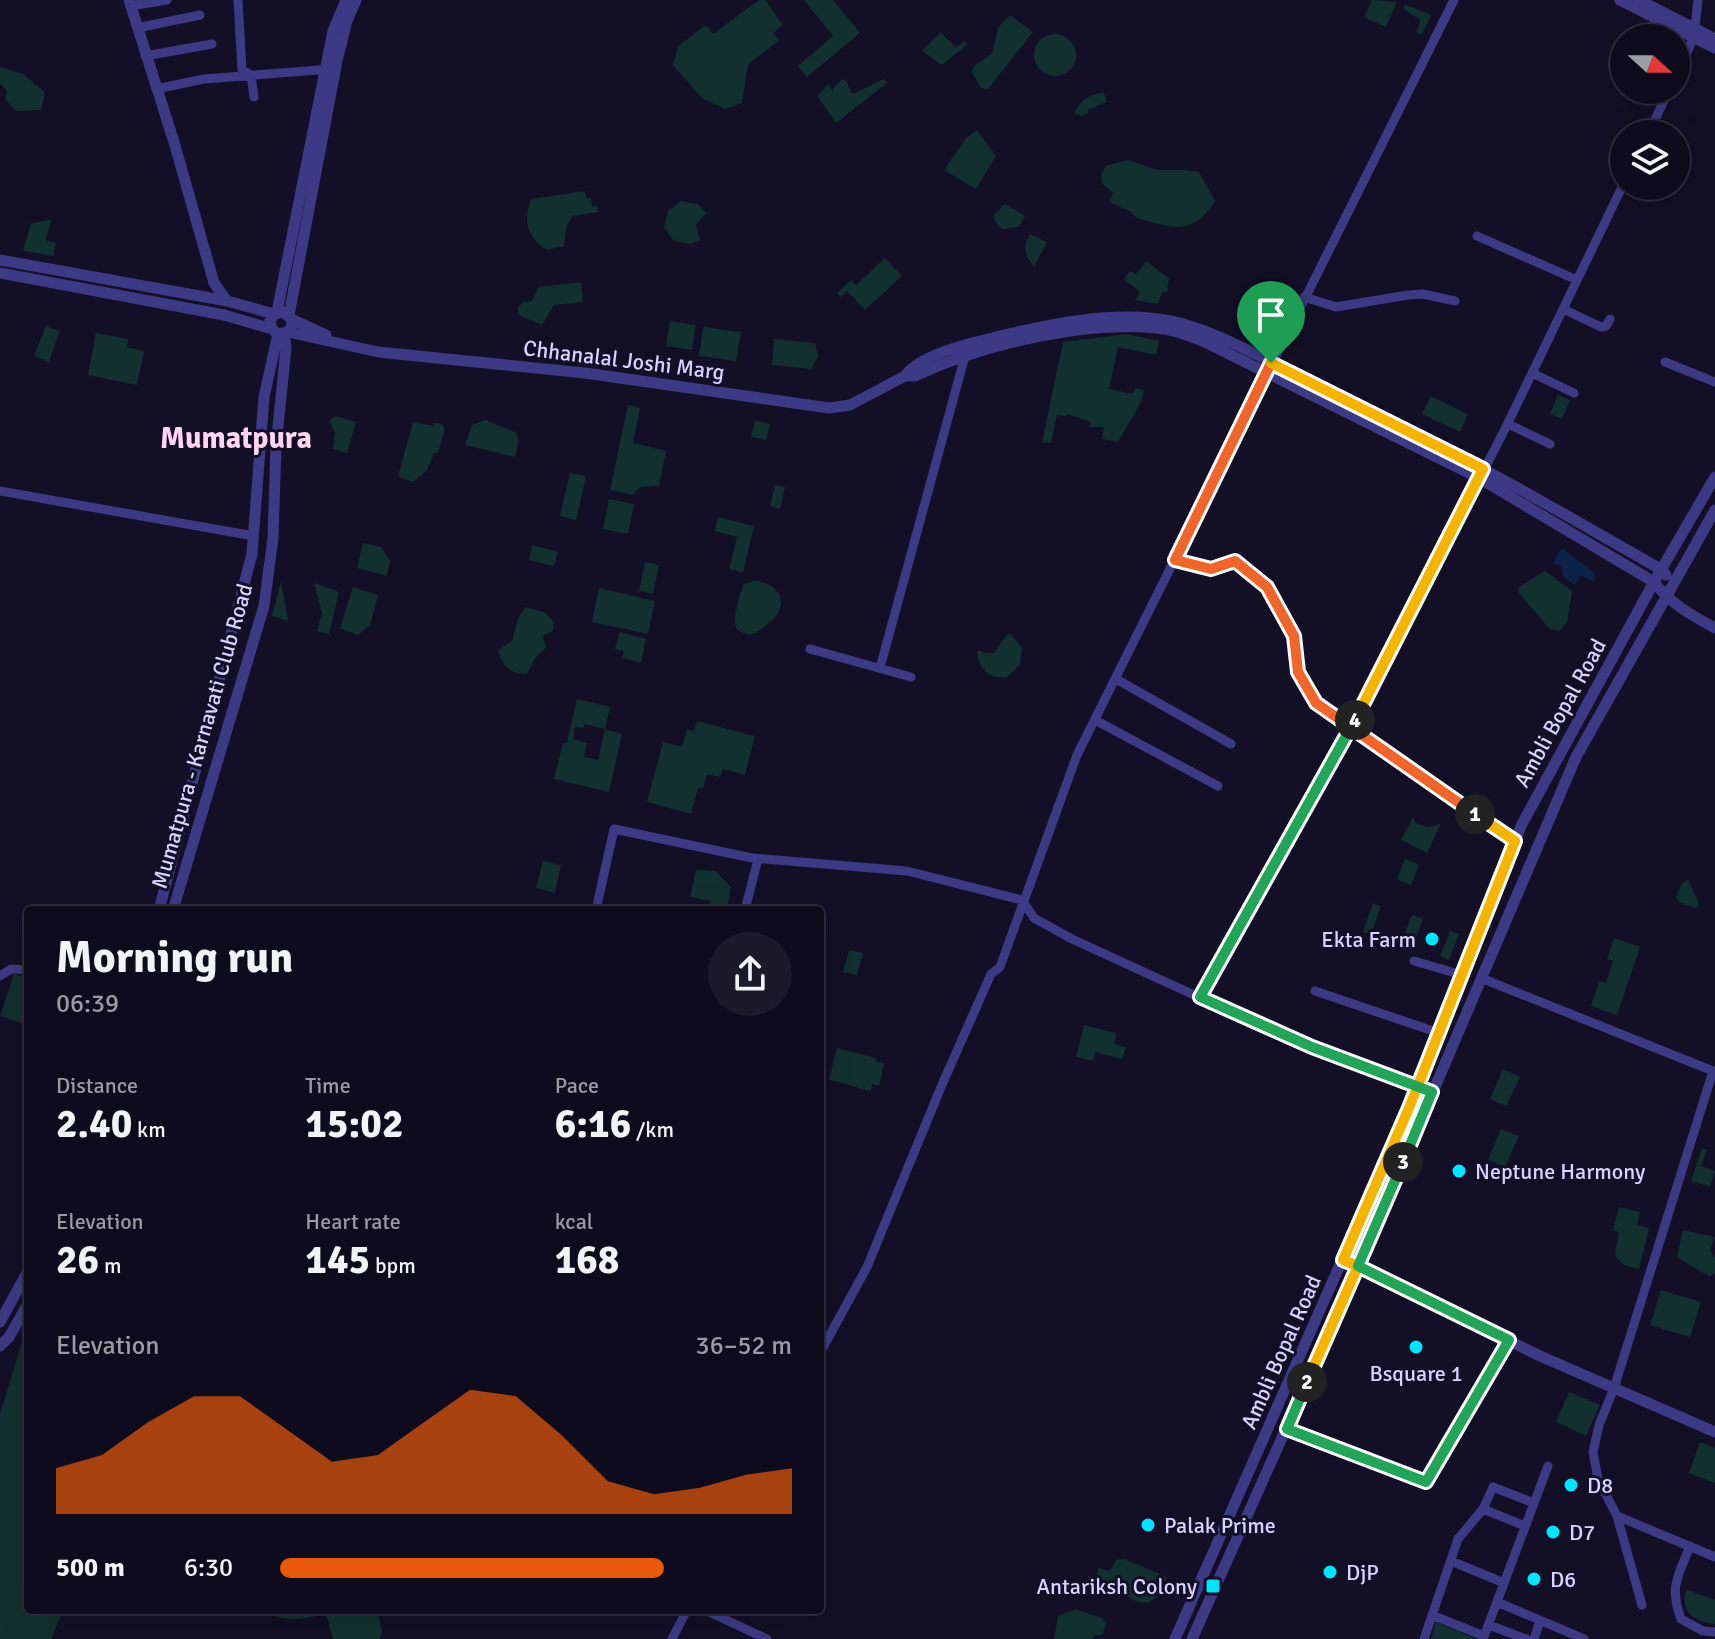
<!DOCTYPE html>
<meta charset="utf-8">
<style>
:root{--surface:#0e0b1c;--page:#1c1929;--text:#f1f3f6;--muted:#9b9ba3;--line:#2e2b3b;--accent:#ea580c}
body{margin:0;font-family:Signika,sans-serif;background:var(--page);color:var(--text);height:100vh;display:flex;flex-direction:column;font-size:30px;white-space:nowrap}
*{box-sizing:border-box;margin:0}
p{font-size:26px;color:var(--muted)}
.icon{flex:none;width:44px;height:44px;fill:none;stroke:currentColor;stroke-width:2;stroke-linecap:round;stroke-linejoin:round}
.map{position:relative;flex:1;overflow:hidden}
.panel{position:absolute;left:24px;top:906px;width:800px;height:708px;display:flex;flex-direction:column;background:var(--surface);border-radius:8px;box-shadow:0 8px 32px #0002,0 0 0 2px var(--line)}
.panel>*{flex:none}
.needle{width:52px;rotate:111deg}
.tools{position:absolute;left:1610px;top:24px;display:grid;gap:16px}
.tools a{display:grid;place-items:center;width:80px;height:80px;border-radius:50%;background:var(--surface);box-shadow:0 8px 32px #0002,0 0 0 2px var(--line);font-size:40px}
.pin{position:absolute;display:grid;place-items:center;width:68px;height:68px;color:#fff;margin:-82px -34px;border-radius:50% 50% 50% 0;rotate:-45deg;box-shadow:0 0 8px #0007}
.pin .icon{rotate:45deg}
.km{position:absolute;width:40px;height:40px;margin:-20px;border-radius:50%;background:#222;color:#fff;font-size:22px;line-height:40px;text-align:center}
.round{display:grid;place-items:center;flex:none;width:84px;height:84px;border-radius:42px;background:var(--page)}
.overview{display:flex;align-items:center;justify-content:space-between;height:136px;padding:0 32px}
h1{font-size:44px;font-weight:700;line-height:60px}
.figures{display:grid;grid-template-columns:repeat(3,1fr);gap:12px;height:136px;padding:8px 32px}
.figures div{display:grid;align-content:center}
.figures b{font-size:40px;font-weight:700}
.figures small{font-size:22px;font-weight:400}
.figures p{font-size:22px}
.chart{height:224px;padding:16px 32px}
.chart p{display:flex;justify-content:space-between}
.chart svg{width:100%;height:144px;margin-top:8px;fill:var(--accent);opacity:.7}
ul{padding:0 32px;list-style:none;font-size:26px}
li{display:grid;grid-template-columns:128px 96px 1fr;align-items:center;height:60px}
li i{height:20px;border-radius:10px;background:var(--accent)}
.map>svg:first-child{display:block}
</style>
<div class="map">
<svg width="1715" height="1639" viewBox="0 0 1715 1639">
<rect width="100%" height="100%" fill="#130f26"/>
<path fill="#12302f" d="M759,0H765L783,25L773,33L779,41L748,64L742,103L725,109L702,98L673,65L678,46L706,25L713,34Z
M804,0H833L860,33L807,77L798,66L833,36Z
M1372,0L1397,2L1386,27L1364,17Z
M1405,4L1431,15L1422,35L1416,32L1421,20L1403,9Z
M1010,15L1033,32L988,89L981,88L972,72L974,66L992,54L998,28Z
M941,32L956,48L964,41L968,44L942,65L922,51Z
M1034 55a21 21 0 1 1 42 0a21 21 0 1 1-42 0Z
M0,67L23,74L45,92L41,110L15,111L5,99L7,91L0,83Z
M842,79L846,81L852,94L884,79L887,83L836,123L817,96L828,84L832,90Z
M1104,93L1107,102L1088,110V113L1082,116L1074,113C1081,100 1089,94 1104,93Z
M977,130L996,156L976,189L944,170L966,138Z
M1128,160L1157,170H1184L1199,172L1215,201C1192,237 1174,228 1136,218L1131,212L1110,202L1113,192L1102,184L1101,174L1106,166Z
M585,191L586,198H591L592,206H597L598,212L572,216L566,228L564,246L547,250C527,237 523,222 531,199Z
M681,201L698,204L706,213L696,225L700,240L690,244L674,241L664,227L668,211Z
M1005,204L1025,216L1019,227L1002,229L995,221L994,214Z
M52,220L45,240L56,243L53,256L23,251L31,223Z
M1030,234L1047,242L1034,267C1025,254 1022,248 1030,234Z
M885,258L902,276L865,310L847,291L841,297L837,293L851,280L856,285Z
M1146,261L1169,278L1167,292H1162L1158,304L1135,300L1140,292L1124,279L1130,271L1136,274Z
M581,282L583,302L554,305L542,325L518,315V307L523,302L532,301L539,287Z
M670,321L696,325L692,350L666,346Z
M46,326L60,331L49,362L34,356Z
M703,327L741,332L736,361L699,356Z
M96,333L128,339L127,347L144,351L137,385L88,375Z
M1126,334L1159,341L1156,355L1118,347L1109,389L1133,394L1135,388L1144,390L1141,402L1118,442L1102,439L1104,427H1090L1091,422L1067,414L1066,416L1057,415L1051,443L1042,442L1063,342Z
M774,339L815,343L818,356L812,369L772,365Z
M1558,395L1570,400L1562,419L1550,414Z
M1431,396L1468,414L1460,432L1422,414Z
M628,405L640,408L633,443L666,451L659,486L640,487L633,495L610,490Z
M335,416L356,422L347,453L333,449L335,432L329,421Z
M486,420L517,433L518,444L515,457L465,445L472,425Z
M755,420L770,424L766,440L751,437Z
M413,422L433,426L434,423L442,424L445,429L438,452L434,453L426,472L412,482L398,476Z
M570,473L586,476L576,520L560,516Z
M775,485L785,487L780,509L770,506Z
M609,499L634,504L628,534L603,529Z
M718,517L754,526L743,573L729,569L737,537L715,531Z
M363,543L381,547L390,560L387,576L357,568Z
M532,545L558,552L554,566L529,560Z
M645,562L659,565L653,594L639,591Z
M1545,571L1572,591L1567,622L1560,631L1550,629L1518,592L1519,587Z
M755,580C799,591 781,622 750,635C747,634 739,632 737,629C731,622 740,592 744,584Z
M281,581L288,621L272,616Z
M314,583L339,592L329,634L317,631L322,613Z
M353,587L378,595L370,625L358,635L340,628Z
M599,588L655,601L648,634L592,622Z
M525,607L546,613L553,622V631L543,636L546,648L536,657L527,674C510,674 502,666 498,650L512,641L518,619Z
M620,632L646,639L641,663L622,658L624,651L615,649Z
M1011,634L1022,648L1020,665L1007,677C989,679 979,670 977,652L979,650L985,653H994L1007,635Z
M577,699L610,707L605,729L585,724L583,728L575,727L573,739L587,743L584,757L598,760L605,729L622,734L609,792L554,779L563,743H567Z
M697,721L755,736L745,775L723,769L720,777L707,774L703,788H698L691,814L647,802L663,742L682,747L687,729L694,731Z
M1413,817L1416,823C1426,828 1431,828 1441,823L1427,853L1401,840Z
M1405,859L1419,865L1411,885L1397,879Z
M543,861L561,865L555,893L536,888Z
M696,870L715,871L731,887L727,910H709L710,901L690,897Z
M1688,879L1699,904L1696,909L1679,902L1676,897L1681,886Z
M1373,903L1381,906L1371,934L1363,932Z
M1412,915L1423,919L1412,948L1401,944Z
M1450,931L1459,934L1449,960L1440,956Z
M1614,938L1640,947L1617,1015L1591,1006L1599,981L1606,983L1613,961L1607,959Z
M849,950L863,953L857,975L843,972Z
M14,974L28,979V1025L0,1016Z
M1084,1025L1116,1033L1114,1044L1126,1047L1122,1059L1095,1052L1093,1061L1076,1057Z
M837,1048L876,1058L875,1061L884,1064L879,1086L872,1084L871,1091L829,1080Z
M1503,1069L1520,1077L1506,1106L1490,1099Z
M1501,1129L1519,1136L1505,1167L1488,1160Z
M1702,1148L1707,1150L1701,1166L1715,1171L1710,1187L1691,1181Z
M1619,1207L1640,1212L1637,1225L1649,1228L1639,1269L1624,1265L1615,1255L1619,1232L1613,1230Z
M1683,1230L1714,1237L1710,1251L1715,1257V1273L1710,1277L1677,1257Z
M1661,1290L1701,1302L1690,1337L1650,1325Z
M28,1322V1610H63L51,1639H0V1414Z
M1569,1392L1600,1405L1586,1436L1556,1422Z
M1700,1442L1715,1448V1483L1689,1473Z
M1124,1559L1167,1577C1149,1628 1126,1589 1095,1578L1099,1568L1110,1571L1116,1560Z
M1687,1590L1715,1600V1624C1696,1622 1678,1611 1687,1590Z
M1075,1609L1102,1618L1106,1624L1102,1635H1095L1092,1639H1054L1058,1616Z
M265,1610H377L382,1632L380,1639H333L326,1613C305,1619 284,1624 265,1610Z
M1436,1622L1477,1639H1431Z"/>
<path fill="#0c2248" d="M1562,548L1593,572L1596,577L1593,582L1581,575L1575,585L1563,576L1562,567L1553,563Z"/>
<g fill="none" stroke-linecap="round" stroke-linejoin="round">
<path stroke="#3d3a85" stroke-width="9" d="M238,0L242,70L251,75L254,97
M130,6L167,0
M137,28L200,15
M145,56L212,44
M1676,76L1694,37L1698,0
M156,89L204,79L332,69
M1648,134L1669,90
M1477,236L1577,280
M1304,297L1336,307L1408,295L1423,294L1455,301
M1563,309L1601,327L1606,326L1610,319
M1665,362L1715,382
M1532,373L1574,393
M1508,424L1550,444
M0,491L254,536
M1175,560L1211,569L1235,561L1267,587L1294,636L1298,672L1316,703L1515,841
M810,649L911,677
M880,668L965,356
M1116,679L1231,744
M1095,720L1218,786
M596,910L614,829L752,858L907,871L1022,900L1034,918L1072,939L1266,1028L1432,1092
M745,910L758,859
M1414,961L1462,975
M0,976L11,969L28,970
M1481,978L1713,1071L1614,1388L1599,1425L1593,1452L1598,1479L1617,1516L1642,1605
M1315,991L1439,1033
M1200,997L1351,729L1506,427L1624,183
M820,1353L867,1267L941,1087L991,974L1000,967L1077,755L1454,0
M1287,1429L1426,1482L1509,1340
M1617,1516L1715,1557
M1525,1526L1483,1509L1493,1487L1534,1503
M1690,1546C1678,1576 1669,1587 1681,1619L1703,1631L1715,1632
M1451,1561L1504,1583
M1497,1602L1584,1639
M705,1610L767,1639
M1432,1615L1484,1636
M1489,1625L1526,1639
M672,1639L687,1610
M1424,1639L1458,1539L1483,1509
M1483,1639L1548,1466
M1534,1639L1540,1621"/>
<path stroke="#3d3a85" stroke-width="11" d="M129,0L174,142L214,283L227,301
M1620,0L1715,48
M1639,0L1715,39
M0,260L227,301L274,314L284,312L291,319L292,326L288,332L278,334L272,329L270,321L274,314
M0,273L224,315L272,329
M277,312L333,31L346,0
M289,315L337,61L347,21L356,0
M291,319L326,335
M288,332L378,352L585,373L829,408L850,405L905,376H915C981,345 1091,318 1164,329C1179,331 1192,337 1205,342L1479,478L1654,582C1671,604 1691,615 1715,628
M905,376C920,355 967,344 992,338C1049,324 1113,310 1171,321C1216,330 1284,369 1326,390C1378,416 1431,441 1483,469C1543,501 1602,536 1662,570L1666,575
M159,910L252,554L264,397L278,334
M173,910L264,606L273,538L276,446L286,348L284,334
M1353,1264L1540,1356L1715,1432
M0,1322L28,1271
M0,1346L9,1337L28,1304
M1175,1639L1409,1108L1522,824L1654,582L1715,477
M1192,1639L1353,1279L1576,757L1715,510"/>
</g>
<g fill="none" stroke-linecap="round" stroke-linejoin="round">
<g stroke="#fff" stroke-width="16">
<path id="split-1" d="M1271,363L1175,560L1211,569L1235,561L1267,587L1294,636L1298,672L1316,703L1475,814"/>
</g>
<g stroke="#fff" stroke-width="16">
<path id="split-2" d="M1307,1382L1358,1266L1343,1260L1409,1108L1515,841L1475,814"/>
</g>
<g stroke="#fff" stroke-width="16">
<path id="split-3" d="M1307,1382L1287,1429L1426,1482L1509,1340L1358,1266L1403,1162"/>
</g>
<g stroke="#fff" stroke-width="16">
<path id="split-4" d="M1355,720L1200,997L1312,1047L1432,1092L1403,1162"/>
</g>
<g stroke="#fff" stroke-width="16">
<path id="split-5" d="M1271,363L1483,469L1355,720"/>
</g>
<use href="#split-1" stroke="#f0652b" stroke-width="10"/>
<use href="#split-2" stroke="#f5b400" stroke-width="10"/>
<use href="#split-3" stroke="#22a559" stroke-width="10"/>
<use href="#split-4" stroke="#22a559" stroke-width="10"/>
<use href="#split-5" stroke="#f5b400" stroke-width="10"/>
</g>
<g fill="#00e5ff" stroke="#130f26" stroke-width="3">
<circle cx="1432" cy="939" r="8"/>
<circle cx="1459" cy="1171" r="8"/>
<circle cx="1416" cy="1347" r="8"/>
<circle cx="1571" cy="1485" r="8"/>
<circle cx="1148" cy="1525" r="8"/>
<circle cx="1553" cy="1532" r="8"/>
<circle cx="1330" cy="1572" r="8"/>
<circle cx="1534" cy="1579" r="8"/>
<rect x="1205" y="1578" width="16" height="16" rx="4"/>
</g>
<g text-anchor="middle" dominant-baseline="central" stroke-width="6" stroke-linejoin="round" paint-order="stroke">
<g font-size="22" fill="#d9d4ff" stroke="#130f26">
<text transform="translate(624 360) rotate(7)">Chhanalal Joshi Marg</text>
<text transform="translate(1560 713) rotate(-61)">Ambli Bopal Road</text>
<text transform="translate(202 736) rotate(-74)">Mumatpura - Karnavati Club Road</text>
<text transform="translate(1281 1352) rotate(-66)">Ambli Bopal Road</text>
</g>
<g font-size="22" fill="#d9d4ff" stroke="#130f26" text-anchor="start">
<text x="1416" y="939" text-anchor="end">Ekta Farm</text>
<text x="1475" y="1171">Neptune Harmony</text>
<text x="1416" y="1373" text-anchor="middle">Bsquare 1</text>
<text x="1587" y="1485">D8</text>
<text x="1164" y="1525">Palak Prime</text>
<text x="1569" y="1532">D7</text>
<text x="1346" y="1572">DjP</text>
<text x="1550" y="1579">D6</text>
<text x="1197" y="1586" text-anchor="end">Antariksh Colony</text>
</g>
<g font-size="30" font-weight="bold" fill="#ffd6f0" stroke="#130f26">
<text x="236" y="438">Mumatpura</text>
</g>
</g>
</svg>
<div class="tools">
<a><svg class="needle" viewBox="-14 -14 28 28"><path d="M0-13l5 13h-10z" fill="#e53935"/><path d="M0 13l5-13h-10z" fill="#9b9ba3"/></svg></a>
<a><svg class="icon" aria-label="layers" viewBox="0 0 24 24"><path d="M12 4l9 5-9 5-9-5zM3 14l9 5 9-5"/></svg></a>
</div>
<div class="pin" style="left:1271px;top:363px;background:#1e9e55"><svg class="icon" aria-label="arrive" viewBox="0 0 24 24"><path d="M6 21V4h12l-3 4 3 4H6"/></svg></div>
<b class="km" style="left:1475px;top:814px">1</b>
<b class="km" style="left:1307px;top:1382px">2</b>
<b class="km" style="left:1403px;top:1162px">3</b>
<b class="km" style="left:1355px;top:720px">4</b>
<section class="panel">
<div class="overview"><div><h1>Morning run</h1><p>06:39</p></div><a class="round"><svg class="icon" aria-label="share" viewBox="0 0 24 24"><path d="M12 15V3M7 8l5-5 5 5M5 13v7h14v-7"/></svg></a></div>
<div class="figures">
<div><p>Distance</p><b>2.40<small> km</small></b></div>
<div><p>Time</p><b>15:02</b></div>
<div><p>Pace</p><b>6:16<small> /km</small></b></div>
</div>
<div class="figures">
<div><p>Elevation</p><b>26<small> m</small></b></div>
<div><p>Heart rate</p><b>145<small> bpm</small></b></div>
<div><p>kcal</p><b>168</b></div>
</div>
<div class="chart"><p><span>Elevation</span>36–52 m</p>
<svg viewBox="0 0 160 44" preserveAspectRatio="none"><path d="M0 44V30L10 26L20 16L30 8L40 8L50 18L60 28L70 26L80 16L90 6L100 8L110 20L120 34L130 38L140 36L150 32L160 30V44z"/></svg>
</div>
<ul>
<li><b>500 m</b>6:30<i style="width:75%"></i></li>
</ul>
</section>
</div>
